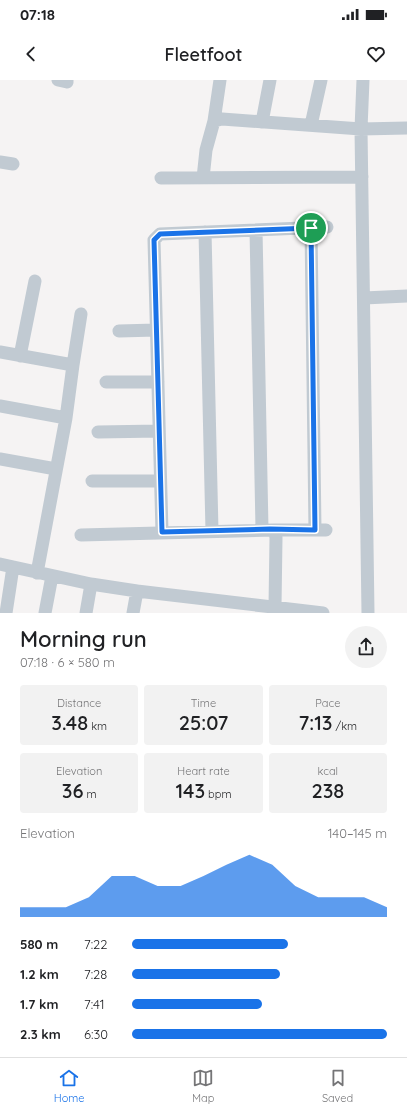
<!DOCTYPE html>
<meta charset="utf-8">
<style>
:root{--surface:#fff;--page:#f2f2f2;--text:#202124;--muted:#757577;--line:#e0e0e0;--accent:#1a73e8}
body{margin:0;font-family:Quicksand,sans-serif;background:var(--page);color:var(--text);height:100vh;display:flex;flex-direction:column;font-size:15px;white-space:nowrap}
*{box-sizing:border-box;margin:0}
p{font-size:13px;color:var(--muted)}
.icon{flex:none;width:22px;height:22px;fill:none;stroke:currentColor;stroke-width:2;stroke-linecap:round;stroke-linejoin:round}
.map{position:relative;height:533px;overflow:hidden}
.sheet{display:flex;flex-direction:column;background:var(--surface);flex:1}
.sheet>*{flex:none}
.pin{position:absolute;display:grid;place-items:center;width:34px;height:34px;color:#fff;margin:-17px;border:2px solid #fff;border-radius:50%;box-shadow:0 1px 4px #0007}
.round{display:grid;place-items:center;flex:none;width:42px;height:42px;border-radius:21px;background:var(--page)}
.headline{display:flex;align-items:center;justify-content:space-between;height:68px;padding:0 20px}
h1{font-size:22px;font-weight:600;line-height:30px}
.figures{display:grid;grid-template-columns:repeat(3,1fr);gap:6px;height:68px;padding:4px 20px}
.figures div{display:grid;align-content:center;border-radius:4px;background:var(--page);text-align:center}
.figures b{font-size:20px;font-weight:600}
.figures small{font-size:11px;font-weight:400}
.figures p{font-size:11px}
.chart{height:112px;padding:8px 20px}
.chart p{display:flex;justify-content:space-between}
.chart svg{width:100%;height:72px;margin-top:4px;fill:var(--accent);opacity:.7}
ul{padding:0 20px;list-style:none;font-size:13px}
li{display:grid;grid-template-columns:64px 48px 1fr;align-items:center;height:30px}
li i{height:10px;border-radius:5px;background:var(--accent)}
.status{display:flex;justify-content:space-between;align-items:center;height:28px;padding:0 20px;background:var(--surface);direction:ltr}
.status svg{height:11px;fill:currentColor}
header{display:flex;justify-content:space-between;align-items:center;height:52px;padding:0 20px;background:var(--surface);font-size:18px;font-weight:600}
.dock{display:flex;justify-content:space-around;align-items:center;height:56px;border-top:1px solid var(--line);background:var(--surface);font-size:11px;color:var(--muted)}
.dock a{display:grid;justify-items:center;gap:2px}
.dock .active{color:var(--accent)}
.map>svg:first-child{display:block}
</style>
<div class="status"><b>07:18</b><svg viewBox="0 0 49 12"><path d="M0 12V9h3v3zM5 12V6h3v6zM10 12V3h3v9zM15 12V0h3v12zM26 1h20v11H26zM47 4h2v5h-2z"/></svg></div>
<header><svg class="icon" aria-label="back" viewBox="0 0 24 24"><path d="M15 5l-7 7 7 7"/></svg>Fleetfoot<svg class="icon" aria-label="heart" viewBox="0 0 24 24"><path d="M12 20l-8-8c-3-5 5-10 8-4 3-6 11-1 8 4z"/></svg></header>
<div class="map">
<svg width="407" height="533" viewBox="0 0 407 533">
<rect width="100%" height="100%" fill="#f5f3f3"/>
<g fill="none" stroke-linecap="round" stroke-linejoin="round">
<path stroke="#c1cad2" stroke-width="13" d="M58,0L67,2V0
M363,0L361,49L368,533
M214,41L220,0
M262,42L270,0
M311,45L321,0
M0,82L13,84
M161,98L362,97
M203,98L206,70L214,41L222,39L361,49L407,48
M311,148L315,450
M256,150L262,449
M205,152L212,451
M364,218L407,216
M119,251L156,250
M0,272L73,285
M20,276L35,201
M106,302H158
M0,326L66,338
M98,352L159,351
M0,379L56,389
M92,401H160
M274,450H326
M162,452L154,160L160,154L327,147
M81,455L274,450L275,451L276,458L275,526L274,533
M0,484L91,504L137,511L323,533
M37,493L66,338L73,285L81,234
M6,533L13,487
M45,533L52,496
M86,533L91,504
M133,533L137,511"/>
</g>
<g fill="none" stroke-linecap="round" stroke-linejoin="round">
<g stroke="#fff" stroke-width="8">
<path id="route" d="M311,148L315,450L270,449L162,452L154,160L160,154Z"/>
</g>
<use href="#route" stroke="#1a73e8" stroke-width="5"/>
</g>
</svg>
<div class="pin" style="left:311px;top:148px;background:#1e9e55"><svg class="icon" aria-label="arrive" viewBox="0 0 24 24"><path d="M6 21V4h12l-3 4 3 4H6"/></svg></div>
</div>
<section class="sheet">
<div class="headline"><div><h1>Morning run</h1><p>07:18 · 6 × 580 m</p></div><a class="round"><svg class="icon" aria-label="share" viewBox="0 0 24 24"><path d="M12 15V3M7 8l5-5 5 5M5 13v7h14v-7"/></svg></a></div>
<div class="figures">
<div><p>Distance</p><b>3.48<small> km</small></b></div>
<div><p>Time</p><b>25:07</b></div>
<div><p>Pace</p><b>7:13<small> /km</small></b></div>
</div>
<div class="figures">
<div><p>Elevation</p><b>36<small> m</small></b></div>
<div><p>Heart rate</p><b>143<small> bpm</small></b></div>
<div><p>kcal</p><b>238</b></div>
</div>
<div class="chart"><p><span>Elevation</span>140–145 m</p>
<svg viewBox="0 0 160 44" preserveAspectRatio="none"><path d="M0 44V38L10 38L20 38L30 32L40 19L50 19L60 25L70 25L80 19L90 12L100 6L110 12L120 25L130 32L140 32L150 32L160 38V44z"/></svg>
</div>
<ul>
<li><b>580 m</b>7:22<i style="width:61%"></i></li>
<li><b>1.2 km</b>7:28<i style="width:58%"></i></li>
<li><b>1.7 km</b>7:41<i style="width:51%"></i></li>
<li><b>2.3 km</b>6:30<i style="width:100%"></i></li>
</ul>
</section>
<nav class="dock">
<a class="active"><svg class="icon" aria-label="home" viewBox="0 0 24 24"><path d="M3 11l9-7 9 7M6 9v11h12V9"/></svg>Home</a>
<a><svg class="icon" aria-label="map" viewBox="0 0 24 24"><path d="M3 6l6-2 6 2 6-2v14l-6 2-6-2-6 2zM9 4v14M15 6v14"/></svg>Map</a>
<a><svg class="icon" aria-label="saved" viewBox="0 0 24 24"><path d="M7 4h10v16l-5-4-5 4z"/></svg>Saved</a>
</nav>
